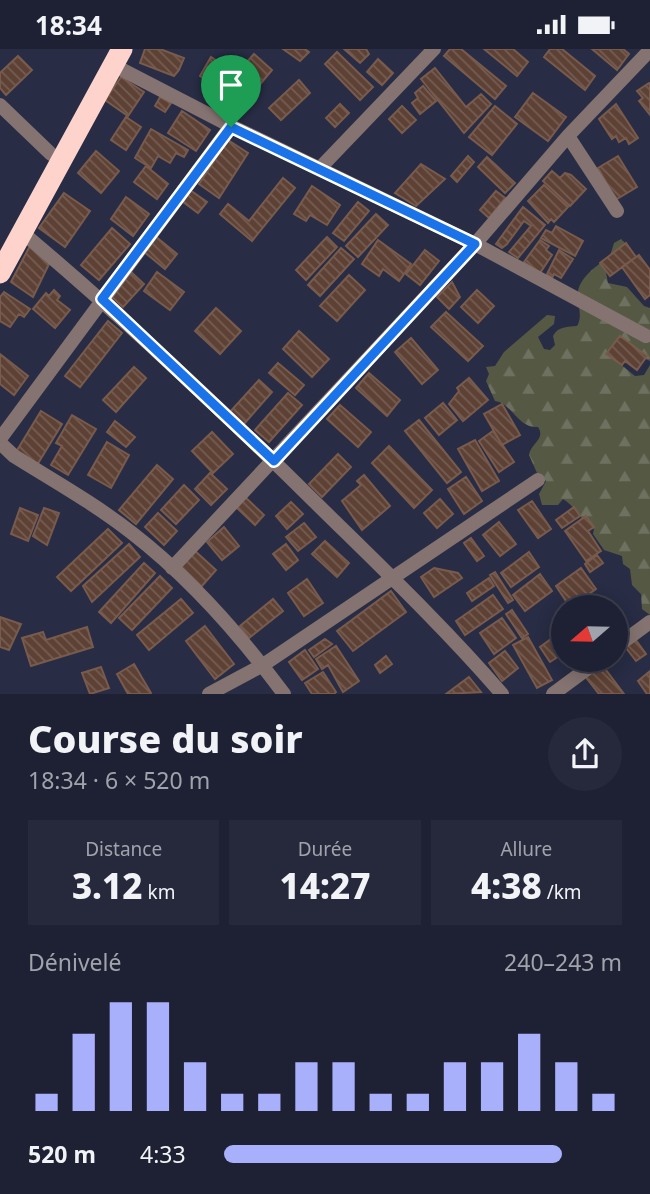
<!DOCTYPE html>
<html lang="fr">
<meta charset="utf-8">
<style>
:root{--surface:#1e2133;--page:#26293b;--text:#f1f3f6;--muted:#a1a3ac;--line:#3c3e4e;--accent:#a8b0fc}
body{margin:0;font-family:"Noto Sans",sans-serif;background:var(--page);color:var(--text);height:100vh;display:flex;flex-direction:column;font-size:26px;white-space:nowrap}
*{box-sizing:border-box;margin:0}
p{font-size:23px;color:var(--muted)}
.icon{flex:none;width:38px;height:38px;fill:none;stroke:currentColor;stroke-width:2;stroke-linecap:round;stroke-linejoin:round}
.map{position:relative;height:645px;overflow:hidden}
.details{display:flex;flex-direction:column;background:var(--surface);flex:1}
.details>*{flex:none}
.needle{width:46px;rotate:250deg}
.buttons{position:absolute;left:551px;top:546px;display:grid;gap:14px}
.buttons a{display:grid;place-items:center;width:77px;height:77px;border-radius:50%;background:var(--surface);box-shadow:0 4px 18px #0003,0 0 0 2px var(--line);font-size:35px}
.pin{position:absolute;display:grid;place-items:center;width:60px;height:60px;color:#fff;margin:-72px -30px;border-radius:50% 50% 50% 0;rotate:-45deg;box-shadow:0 0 7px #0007}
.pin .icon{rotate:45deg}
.round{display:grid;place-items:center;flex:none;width:74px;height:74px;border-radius:37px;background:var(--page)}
.summary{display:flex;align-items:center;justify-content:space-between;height:119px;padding:0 28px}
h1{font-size:38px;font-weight:800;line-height:52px}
.figures{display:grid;grid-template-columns:repeat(3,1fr);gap:10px;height:119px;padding:7px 28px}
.figures div{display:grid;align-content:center;border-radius:0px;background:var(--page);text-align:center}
.figures b{font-size:35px;font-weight:800}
.figures small{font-size:19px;font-weight:400}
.figures p{font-size:19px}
.chart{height:196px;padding:14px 28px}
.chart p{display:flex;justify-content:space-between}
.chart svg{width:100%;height:126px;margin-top:7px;stroke:var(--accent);stroke-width:6}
ul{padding:0 28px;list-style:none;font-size:23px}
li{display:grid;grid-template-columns:112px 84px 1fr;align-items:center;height:52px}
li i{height:18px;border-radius:9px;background:var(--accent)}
.status{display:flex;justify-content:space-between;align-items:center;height:49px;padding:0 35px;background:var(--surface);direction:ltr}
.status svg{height:19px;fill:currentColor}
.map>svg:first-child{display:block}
</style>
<div class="status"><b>18:34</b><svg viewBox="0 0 49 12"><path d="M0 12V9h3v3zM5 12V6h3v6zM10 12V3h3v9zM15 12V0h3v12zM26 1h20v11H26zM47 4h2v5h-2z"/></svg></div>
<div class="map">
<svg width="650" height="645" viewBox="0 0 650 645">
<defs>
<pattern id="forest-firs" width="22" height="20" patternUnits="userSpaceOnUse" patternTransform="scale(1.75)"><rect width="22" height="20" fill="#555944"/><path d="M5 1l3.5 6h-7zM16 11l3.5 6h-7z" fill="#6e7160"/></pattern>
<pattern id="building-back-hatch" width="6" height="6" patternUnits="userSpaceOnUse" patternTransform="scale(1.75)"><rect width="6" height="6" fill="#5d4134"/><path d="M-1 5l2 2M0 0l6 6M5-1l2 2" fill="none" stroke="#755d52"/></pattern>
</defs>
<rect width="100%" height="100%" fill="#282c44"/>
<path fill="url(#forest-firs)" d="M621,190L625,194L605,218L608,234L627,238L644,257L650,259V312L622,299L619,314L635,327L644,326L650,316V578V566L642,560L641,545L632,536L630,520L623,515L622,507L604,501L593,485L594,480C580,471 577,459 563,450L558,456H542L539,445L546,432L537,424L529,406C531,394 546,390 538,378C518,380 512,354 495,352L486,332L489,325L486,318L495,317L504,303L547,266L555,267L554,275L538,288L544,300L550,301L555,296L553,287C558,277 568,278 577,277C582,269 579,260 578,250C575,230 597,217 610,207L614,194Z"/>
<path fill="url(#building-back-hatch)" stroke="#785b4d" stroke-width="2" d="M145,0H160L184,9L179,21L174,27L140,14Z
M283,0H305L309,3L300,12Z
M344,0H366L369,5L360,14Z
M450,0H461L506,37L495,50L444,7Z
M484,0H513L528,13L517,27Z
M550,0H562L595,27L585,41L544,8Z
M592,0H623L629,5L617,21Z
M337,3L373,38L360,51L325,15Z
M254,5L272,21L257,39L238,23Z
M18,7L32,21L6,46L0,39V24Z
M211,8L228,19L221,31L214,28L211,34L200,27Z
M378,10L393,24L382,36L367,23Z
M435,19L466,58L481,45L491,55L464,84L421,30Z
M121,28L144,43L128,67L105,51Z
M299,31L310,44L281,71L269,59Z
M649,34L650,35V66L639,52L643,49L637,42Z
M423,37L436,52L420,65L412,54L418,49L415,44Z
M533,44L566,68L548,92L515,68Z
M160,48L171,54L165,63L155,57Z
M340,55L349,64L335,78L326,69Z
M616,55L638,89L629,95L626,89L619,93L616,87L612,90L599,70Z
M402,57L416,71L402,84L389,70Z
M495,57L517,75L492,106L469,88Z
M182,62L210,81L196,102L168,84Z
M126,68L141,78L126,101L111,91Z
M151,80L188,101L184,108L176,104L170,114L158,107L151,119L135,109Z
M228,91L248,104L219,149L199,135Z
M96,102L119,122L101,144L78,124Z
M468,107L474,113L457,133L451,127Z
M618,107L637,138L612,153L609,138L598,119Z
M487,108L515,134L505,144L478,118Z
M421,115L445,130L416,157L395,144Z
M146,117L168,135L157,150L134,133Z
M552,122L560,129L565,124L571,126L586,140L570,157L543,132Z
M283,129L295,139L252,192L220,165L228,155L249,172Z
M544,136L568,158L554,173L551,170L548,174L528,152Z
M312,137L340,156L327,176L310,166L306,172L294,165Z
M190,141L207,153L198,164L182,152Z
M496,142L505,149L489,169L480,161Z
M64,144L90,162L65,198L39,179Z
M126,148L149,165L133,187L111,170Z
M358,153L369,162L344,192L333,184Z
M523,158L545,176L518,209L509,203L531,177L524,172L507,195L502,199L496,195Z
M376,165L388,176L358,208L346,197Z
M556,177L583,192L575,207L541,189L546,181L552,184Z
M112,179L130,195L99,231L81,216Z
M155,187L177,205L165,220L143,202Z
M327,188L337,198L306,231L296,221Z
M378,191L411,215L399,232L383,220L379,227L362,215Z
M540,191L549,197L546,201L552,206L540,224L524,213Z
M626,194L636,208L610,227L600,214Z
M31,195L50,213L33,248L11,233Z
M341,199L354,210L320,247L308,236Z
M425,201L439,212L420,236L406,225Z
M559,201L573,210L561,229L554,225L552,229L547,225Z
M639,206L650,221V246L645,250L622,218Z
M130,222L144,235L123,258L109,245Z
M157,223L184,243L170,261L144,242Z
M349,226L365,241L337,272L320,257Z
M452,233L460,248L449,260L437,248Z
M54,241L60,247L57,251L70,261L55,279L33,260L46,244L49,247Z
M477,241L494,257L478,274L461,258Z
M4,243L30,260L24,268L19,265L10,278L0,272V248Z
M216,259L241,282L220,305L195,282Z
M446,263L483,297L468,312L431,278Z
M108,272L122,284L80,338L65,327Z
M299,282L329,310L312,328L283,300Z
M620,287L647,307L637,321L625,312L622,316L606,305Z
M411,289L438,321L422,335L395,303Z
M0,305L28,327L14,346L0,335Z
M278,314L304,336L295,346L269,324Z
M134,318L146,329L116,363L103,351Z
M369,324L400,351L387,367L356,339Z
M469,329L488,351L463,372L449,355L459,342L457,339Z
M259,331L272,343L243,376L229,364Z
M288,344L302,356L269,393L255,381Z
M443,354L457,371L439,386L425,369Z
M502,355L520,386L502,396L484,365Z
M340,356L371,383L358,398L327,370Z
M41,362L62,375L37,416L16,403Z
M72,366L96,380L68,426L51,416L62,397L56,394Z
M419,371L461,423L447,434L405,382Z
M115,372L135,388L126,398L107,383Z
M493,382L514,413L499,423L479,392Z
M212,383L233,405L213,424L192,402Z
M475,391L499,432L482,442L458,400Z
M107,393L129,406L111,439L88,426Z
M389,397L432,441L414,459L372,414Z
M338,405L351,418L322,448L309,435Z
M157,416L173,430L136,475L119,461Z
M210,424L227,440L211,456L195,440Z
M364,426L390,457L362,481L342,452L361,436L357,432Z
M466,428L482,452L464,465L448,440Z
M184,436L199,451L176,475L161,461Z
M245,448L264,466L255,476L236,458Z
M440,450L453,465L437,479L424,464Z
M532,452L551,480L538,489L518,461Z
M291,453L303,465L287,480L276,467Z
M574,458L580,467L562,479L556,471Z
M20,459L38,466L28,492L11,485Z
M44,459L59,464L47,496L33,487Z
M158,464L177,482L164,496L145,478Z
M586,467L594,478L588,482L601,502L586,512L565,482Z
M499,473L516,495L500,507L483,486Z
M304,474L316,488L298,502L286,488Z
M224,478L239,497L222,511L207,493Z
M108,480L122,494L71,542L57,528Z
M471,489L484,507L477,512L464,494Z
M325,492L349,514L337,528L312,505Z
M129,495L140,508L92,553L83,537Z
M286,495L298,511L286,521L273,505Z
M194,501L216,521L201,538L179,517Z
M529,503L539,518L511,538L501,524Z
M597,506L603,514L590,523L585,515Z
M144,514L155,524L111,574L99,563Z
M434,519L458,524L462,529L434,548L421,528Z
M581,519L596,540L570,558L556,537Z
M495,523L513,551L508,554L490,526Z
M540,525L552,542L525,562L513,546Z
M160,527L172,539L132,581L119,569Z
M489,529L494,537L472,552L467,544Z
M307,530L323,554L304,567L288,544Z
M391,542L406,563L353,602L337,582Z
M493,546L503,560L465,586L456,572Z
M181,550L193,564L149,601L137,586Z
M273,550L283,562L249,589L240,577Z
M512,561L528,585L522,589L506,565Z
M0,568L21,575L9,601L0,598Z
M502,569L516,589L494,605L480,584Z
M205,577L234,615L215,630L186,592Z
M87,578L93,598L31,617L22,589L43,583L46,591Z
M555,587L564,604L550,613L540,598Z
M633,587L646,605L636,612L623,595Z
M528,588L552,631L537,639L513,596Z
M325,590L332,595L314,608L309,601Z
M336,597L359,632L343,643L328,616L322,620L316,610Z
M305,601L318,620L302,631L289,613Z
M505,602L518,619L502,632L489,614Z
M386,607L392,615L380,624L375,616Z
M600,613L624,645H599L584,626Z
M134,615L151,644L150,645H128L117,625Z
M101,618L109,639L90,645L82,624Z
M650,622V645H647L638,632Z
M323,623L336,643L334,645H312L305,634Z
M469,628L481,643L446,645Z"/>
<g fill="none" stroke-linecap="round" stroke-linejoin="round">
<path stroke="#847370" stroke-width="14" d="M113,16L231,77L475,195L646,287
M0,56L51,105
M568,87L617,162
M321,118L434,0
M23,184C126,271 224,363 320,458C382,519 445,579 502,645
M0,390L231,77
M0,394L14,407C54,432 95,455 132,484C189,528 241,587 284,645
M172,519L475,195L568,87L650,1
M616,598L650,573
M209,645L263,616L538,431
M553,645L599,611"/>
<path stroke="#fdd3cc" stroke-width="21" d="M0,224L122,0"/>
</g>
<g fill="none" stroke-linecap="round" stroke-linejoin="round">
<g stroke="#fff" stroke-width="14">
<path id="route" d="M231,78L475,195L274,412L102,250Z"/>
</g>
<use href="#route" stroke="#1a73e8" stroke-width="9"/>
</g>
</svg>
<div class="buttons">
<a><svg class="needle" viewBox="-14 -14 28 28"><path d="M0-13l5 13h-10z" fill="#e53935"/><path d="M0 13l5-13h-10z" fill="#a1a3ac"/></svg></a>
</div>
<div class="pin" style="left:231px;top:78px;background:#1e9e55"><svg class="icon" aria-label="arrive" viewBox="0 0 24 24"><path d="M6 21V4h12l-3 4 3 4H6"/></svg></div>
</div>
<section class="details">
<div class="summary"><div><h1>Course du soir</h1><p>18:34 · 6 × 520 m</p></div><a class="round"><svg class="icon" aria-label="share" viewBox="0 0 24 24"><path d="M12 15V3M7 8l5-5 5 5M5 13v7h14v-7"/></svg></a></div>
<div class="figures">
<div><p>Distance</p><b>3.12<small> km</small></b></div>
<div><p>Durée</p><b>14:27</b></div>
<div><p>Allure</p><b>4:38<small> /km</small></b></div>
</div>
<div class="chart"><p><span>Dénivelé</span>240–243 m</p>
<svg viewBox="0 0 160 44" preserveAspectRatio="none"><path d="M5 44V38M15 44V17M25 44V6M35 44V6M45 44V27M55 44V38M65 44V38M75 44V27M85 44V27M95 44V38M105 44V38M115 44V27M125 44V27M135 44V17M145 44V27M155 44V38"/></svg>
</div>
<ul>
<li><b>520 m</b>4:33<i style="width:85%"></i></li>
</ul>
</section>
